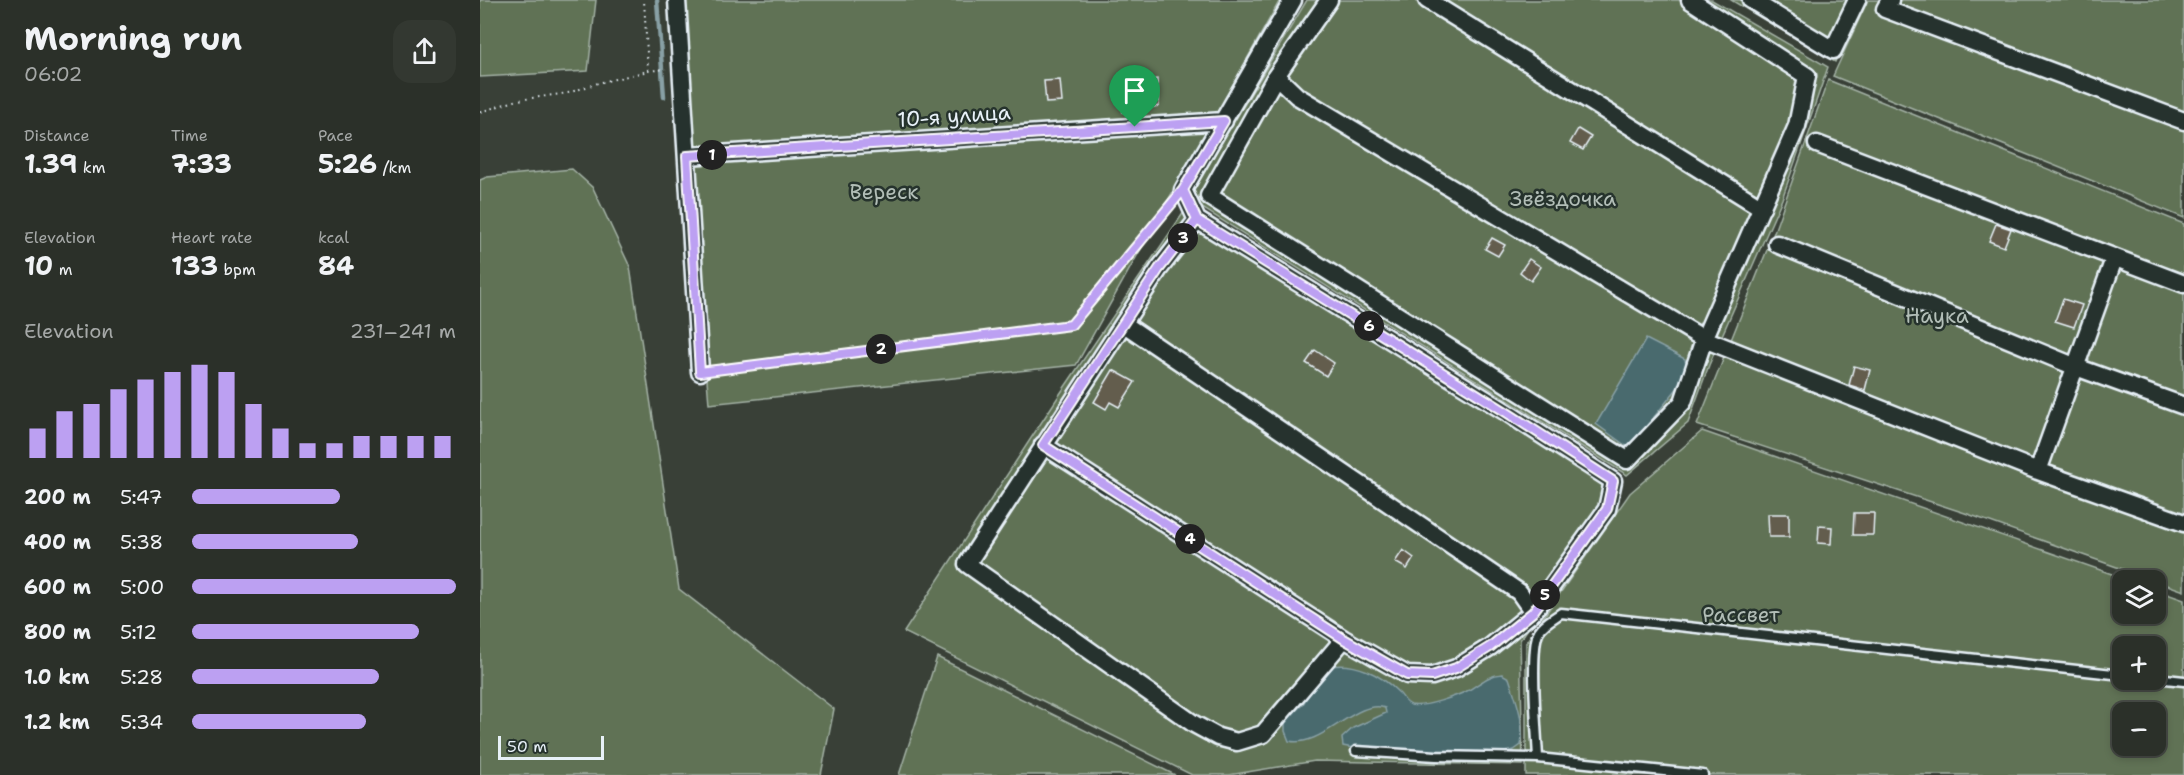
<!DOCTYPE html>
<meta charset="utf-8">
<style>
:root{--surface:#2b3029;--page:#333831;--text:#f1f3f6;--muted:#a6a9a8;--line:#474b46;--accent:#bca0f2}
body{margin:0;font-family:"Shantell Sans",sans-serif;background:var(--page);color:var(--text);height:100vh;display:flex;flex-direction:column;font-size:22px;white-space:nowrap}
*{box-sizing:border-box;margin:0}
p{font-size:20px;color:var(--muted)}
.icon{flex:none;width:33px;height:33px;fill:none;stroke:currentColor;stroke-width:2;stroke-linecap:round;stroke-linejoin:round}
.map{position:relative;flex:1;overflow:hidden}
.panel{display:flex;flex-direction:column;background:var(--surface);width:480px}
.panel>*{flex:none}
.tools{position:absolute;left:1632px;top:570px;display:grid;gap:12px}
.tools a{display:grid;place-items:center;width:54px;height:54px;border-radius:12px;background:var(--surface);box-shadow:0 3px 9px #0003,0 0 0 2px var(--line);font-size:30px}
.scale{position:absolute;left:18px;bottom:15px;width:106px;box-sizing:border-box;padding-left:6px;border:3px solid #e8f1f8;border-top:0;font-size:16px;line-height:21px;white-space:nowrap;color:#e8f1f8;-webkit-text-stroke:4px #26332d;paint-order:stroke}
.pin{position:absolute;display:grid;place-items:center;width:51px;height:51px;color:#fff;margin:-62px -26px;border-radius:50% 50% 50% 0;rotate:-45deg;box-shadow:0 0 6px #0007}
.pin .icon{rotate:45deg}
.km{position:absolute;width:30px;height:30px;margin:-15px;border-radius:50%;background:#222;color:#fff;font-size:16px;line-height:30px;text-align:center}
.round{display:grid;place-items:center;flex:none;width:63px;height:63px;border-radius:18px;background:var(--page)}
.headline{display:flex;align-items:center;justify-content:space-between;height:102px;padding:0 24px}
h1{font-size:33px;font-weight:700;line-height:45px}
.figures{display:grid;grid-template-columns:repeat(3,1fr);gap:9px;height:102px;padding:6px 24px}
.figures div{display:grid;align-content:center}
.figures b{font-size:26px;font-weight:700}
.figures small{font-size:16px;font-weight:400}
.figures p{font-size:16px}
.chart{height:168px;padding:12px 24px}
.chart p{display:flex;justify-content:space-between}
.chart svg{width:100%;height:108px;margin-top:6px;stroke:var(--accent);stroke-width:6}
ul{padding:0 24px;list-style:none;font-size:20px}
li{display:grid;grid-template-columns:96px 72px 1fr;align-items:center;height:45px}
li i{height:15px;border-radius:8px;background:var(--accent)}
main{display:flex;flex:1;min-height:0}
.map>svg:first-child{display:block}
</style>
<main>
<section class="panel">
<div class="headline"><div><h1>Morning run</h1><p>06:02</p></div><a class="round"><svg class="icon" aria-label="share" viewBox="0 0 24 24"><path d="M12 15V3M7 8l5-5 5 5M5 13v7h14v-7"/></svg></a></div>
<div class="figures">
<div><p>Distance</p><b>1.39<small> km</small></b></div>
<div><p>Time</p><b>7:33</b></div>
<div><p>Pace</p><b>5:26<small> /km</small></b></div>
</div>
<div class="figures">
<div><p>Elevation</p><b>10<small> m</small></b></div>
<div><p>Heart rate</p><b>133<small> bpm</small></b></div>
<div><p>kcal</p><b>84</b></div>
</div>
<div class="chart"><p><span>Elevation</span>231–241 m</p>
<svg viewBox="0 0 160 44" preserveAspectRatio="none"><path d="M5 44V32M15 44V25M25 44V22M35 44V16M45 44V12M55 44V9M65 44V6M75 44V9M85 44V22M95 44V32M105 44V38M115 44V38M125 44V35M135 44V35M145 44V35M155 44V35"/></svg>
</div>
<ul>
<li><b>200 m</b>5:47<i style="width:56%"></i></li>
<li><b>400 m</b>5:38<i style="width:63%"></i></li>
<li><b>600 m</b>5:00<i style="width:100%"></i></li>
<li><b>800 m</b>5:12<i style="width:86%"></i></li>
<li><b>1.0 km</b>5:28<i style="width:71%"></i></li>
<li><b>1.2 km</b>5:34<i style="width:66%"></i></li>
</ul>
</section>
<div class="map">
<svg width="1704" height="775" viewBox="0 0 1704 775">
<rect width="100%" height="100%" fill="#394037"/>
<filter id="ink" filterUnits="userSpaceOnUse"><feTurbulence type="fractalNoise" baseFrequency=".0167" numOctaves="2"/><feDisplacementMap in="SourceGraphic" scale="12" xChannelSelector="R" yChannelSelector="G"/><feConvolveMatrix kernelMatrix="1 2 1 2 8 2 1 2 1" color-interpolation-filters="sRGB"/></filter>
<g filter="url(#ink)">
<path fill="#607255" stroke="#a4b2a6" stroke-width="1.5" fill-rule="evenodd" d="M0,0H116L108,71L0,77Z
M196,0H800L596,365L229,404Z
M827,0H1232L1348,67L1302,199L1229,365L1208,423L1147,475L708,199Z
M1251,0H1382L1355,62Z
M1388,0H1704V218L1353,76Z
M1348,80L1704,224V591L1485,513L1217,425L1293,235Z
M92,169L113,188L150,267L199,589L354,709L341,775H0V180L7,177Z
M706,209L1139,483L1134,507L1040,640L1043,765L835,761L749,775H712L424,632L580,394Z
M1222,431L1649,580H1642V614H1676V590L1704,600V775H1046V642L1150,493ZM1642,646H1676V680H1642ZM1642,712H1676V746H1642Z
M457,657L695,775H419Z"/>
<path fill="#486a6e" stroke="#88a0a5" stroke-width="1.5" d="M1166,339L1205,359L1208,375L1149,448L1116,424Z
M851,666C876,662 900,674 918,692C923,696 924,702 931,705C944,708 977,696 989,690C1001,683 1008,675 1022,674L1029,678C1036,700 1045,721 1041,745L1034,750L1019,753L873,748L863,746L862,738L873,728L906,713L905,708C876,698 842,749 809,741L805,731V721L823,704L842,673Z"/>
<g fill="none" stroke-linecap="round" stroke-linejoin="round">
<path stroke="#88a0a5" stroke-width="4.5" d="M177,0L184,97"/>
</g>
<path fill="#645d4e" stroke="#e8f1f8" stroke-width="1.5" d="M677,79L679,106L643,112V83Z
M580,80L582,102L566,103L564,81Z
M1098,129L1111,137L1103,150L1090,143Z
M1516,224L1531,229L1524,247L1509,241Z
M1012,238L1025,245L1018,256L1005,249Z
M1049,259L1061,267L1051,281L1040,272Z
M1583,299L1602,305L1594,327L1575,321Z
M835,350L854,363L846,376L826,363Z
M1374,366L1390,370L1385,390L1369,385Z
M633,370L655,382L639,407L630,402L626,409L614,402Z
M1374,513H1394L1393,535H1373Z
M1288,514H1309V537H1289Z
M1339,526L1352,527L1351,544L1338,543Z
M923,550L934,558L927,569L915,562Z"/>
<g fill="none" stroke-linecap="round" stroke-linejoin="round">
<g stroke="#e8f1f8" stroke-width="13">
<path id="lane" d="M1676,678L1704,681
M876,751L956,756L1058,758L1223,775
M1058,758C1057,734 1049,648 1059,631C1064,623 1074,618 1081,613L1642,675"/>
</g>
<g stroke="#e8f1f8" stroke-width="21">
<path id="street" d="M197,0L220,372
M849,0L796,76L729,196L1147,460L1203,402L1224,339L1317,126L1327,76L1210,0
M947,0L1282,208
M1271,0L1353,50L1377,0
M1410,0L1405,9L1704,121
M796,76L817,96L1224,339L1558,471L1704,523
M1337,144L1704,284
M207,156L744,121
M717,220L679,269L487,564L714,724L738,737L757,742L783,734L864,639
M1297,244L1596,367L1704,406
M644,324L1039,592L1053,612
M563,445L864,639L927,675L952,676L976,668L1010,647L1053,612L1127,509L1133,481L1026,412L717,220L703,190L813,0
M1558,471L1634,259"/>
</g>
<path stroke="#e8f1f8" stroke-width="2" stroke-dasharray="1.5 4.5" stroke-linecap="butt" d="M168,71L186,69
M0,112L38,100L88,93L118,83L168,71L164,0
M235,370L591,325L692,204"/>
<use href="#lane" stroke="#26332d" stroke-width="8"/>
<use href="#street" stroke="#26332d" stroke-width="16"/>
</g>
</g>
<g fill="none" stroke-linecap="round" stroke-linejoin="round" filter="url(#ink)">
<g stroke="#fff" stroke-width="12">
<path id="route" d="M655,127L207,156L220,372L591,325L703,190L717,220L679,269L563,445L864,639L927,675L952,676L976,668L1010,647L1053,612L1127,509L1133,481L1026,412L717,220L703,190L744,121L655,127"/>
</g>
<use href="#route" stroke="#bca0f2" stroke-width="8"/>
</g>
<g text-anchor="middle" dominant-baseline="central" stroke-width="5" stroke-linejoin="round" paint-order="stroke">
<g font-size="21" fill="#e8f1f8" stroke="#26332d">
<text transform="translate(474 116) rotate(-4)">10-я улица</text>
</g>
<g font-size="21" fill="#b2beb7" stroke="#26332d">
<text x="404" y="192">Вереск</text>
<text x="1083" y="199">Звёздочка</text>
<text x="1457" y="316">Наука</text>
<text x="1261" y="615">Рассвет</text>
</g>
</g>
</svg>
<div class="tools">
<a><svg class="icon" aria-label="layers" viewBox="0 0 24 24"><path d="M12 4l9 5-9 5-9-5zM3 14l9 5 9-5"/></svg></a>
<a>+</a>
<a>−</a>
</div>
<div class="scale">50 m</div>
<div class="pin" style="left:655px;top:127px;background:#1e9e55"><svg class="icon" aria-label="arrive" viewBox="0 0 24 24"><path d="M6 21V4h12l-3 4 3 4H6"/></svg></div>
<b class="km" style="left:232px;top:155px">1</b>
<b class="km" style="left:401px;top:349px">2</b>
<b class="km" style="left:703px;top:238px">3</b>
<b class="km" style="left:710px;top:539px">4</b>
<b class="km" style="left:1065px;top:595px">5</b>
<b class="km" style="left:889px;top:326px">6</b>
</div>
</main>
